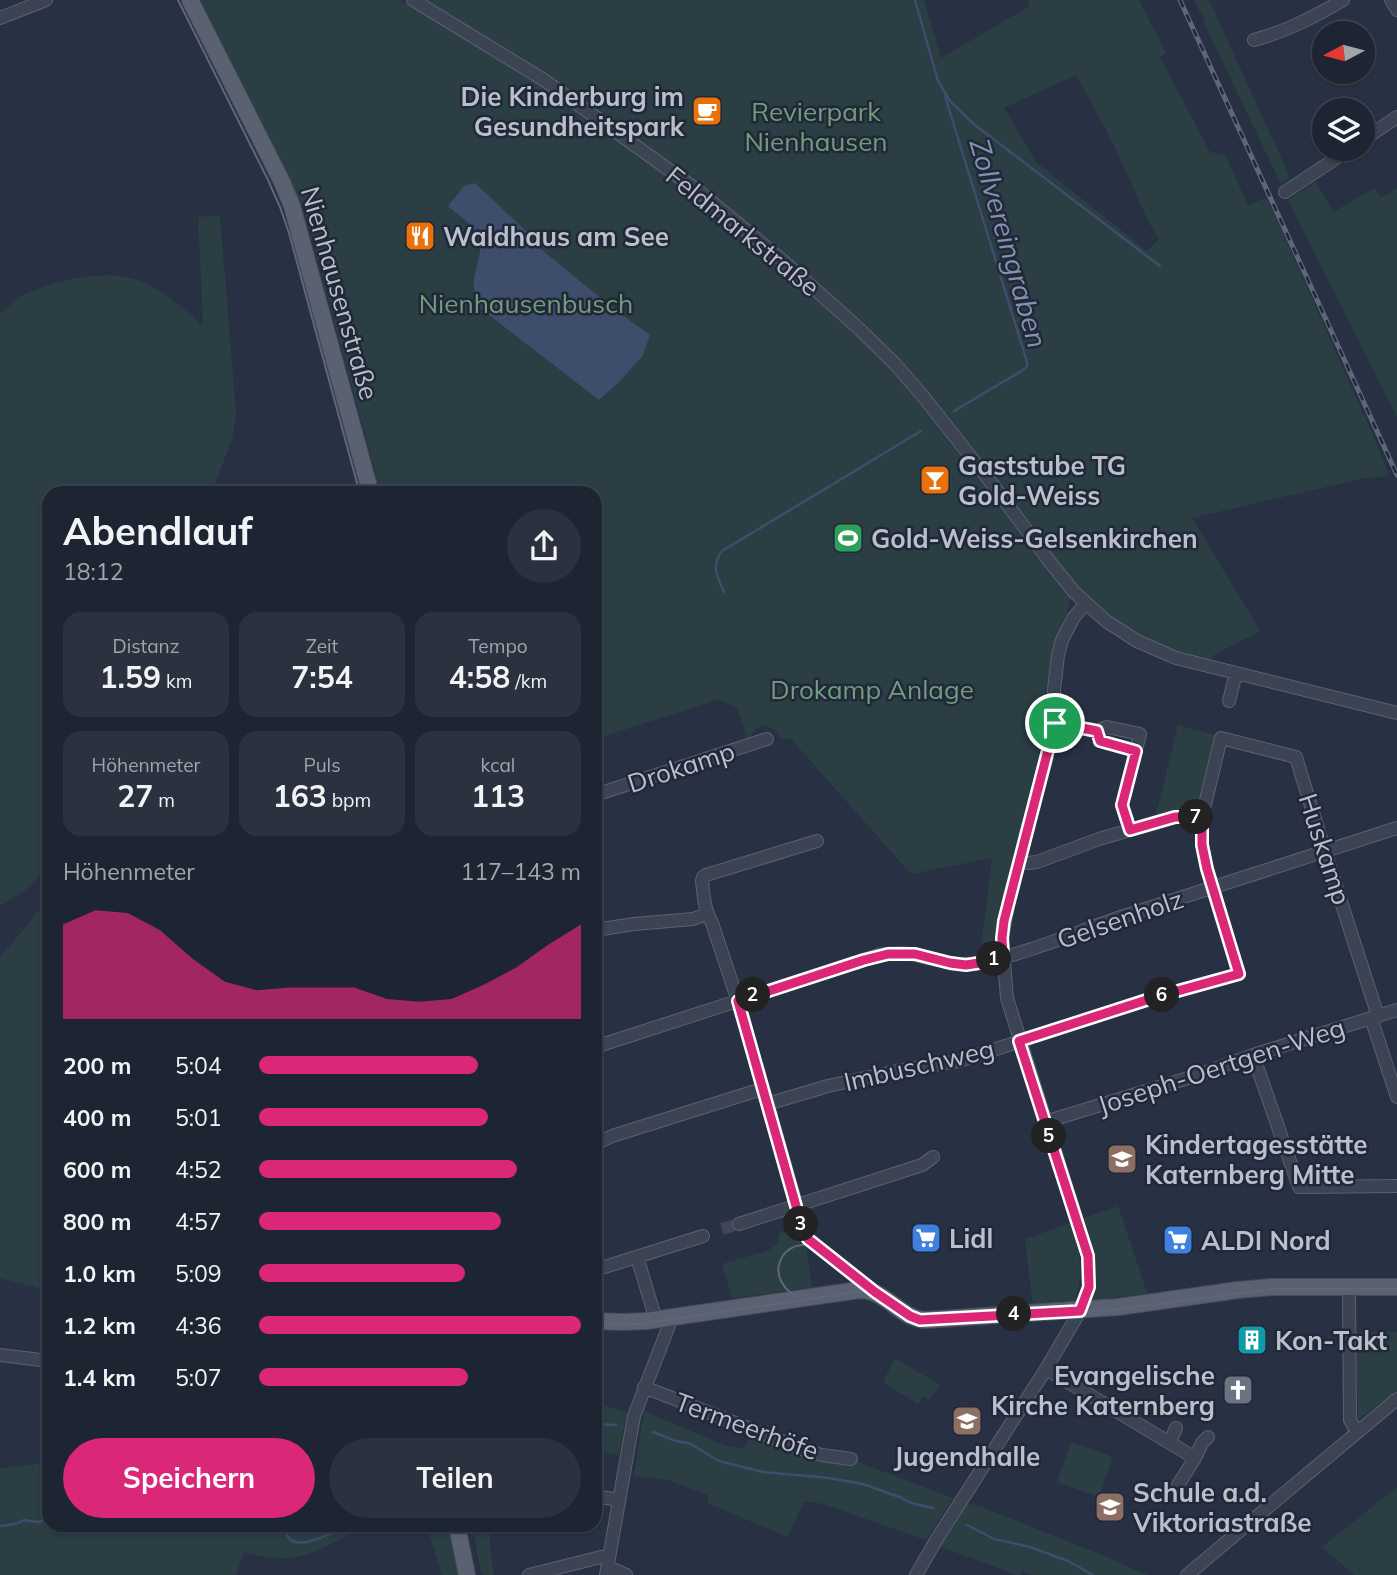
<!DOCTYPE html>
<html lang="de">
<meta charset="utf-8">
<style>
:root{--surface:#1e2532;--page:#2b313e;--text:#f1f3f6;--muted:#a1a5ac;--line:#3c424d;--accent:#db2777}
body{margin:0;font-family:Mulish,sans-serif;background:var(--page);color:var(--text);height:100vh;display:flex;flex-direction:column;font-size:26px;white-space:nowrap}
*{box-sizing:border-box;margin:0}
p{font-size:23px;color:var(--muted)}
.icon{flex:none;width:38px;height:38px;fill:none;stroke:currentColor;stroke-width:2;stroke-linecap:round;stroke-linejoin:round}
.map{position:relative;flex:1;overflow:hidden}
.side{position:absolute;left:42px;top:486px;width:560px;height:1046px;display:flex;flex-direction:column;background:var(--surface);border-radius:21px;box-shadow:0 2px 5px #0004,0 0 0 2px var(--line)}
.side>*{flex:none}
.needle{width:46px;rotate:263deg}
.buttons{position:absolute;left:1312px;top:21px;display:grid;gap:14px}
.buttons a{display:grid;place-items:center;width:63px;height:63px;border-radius:50%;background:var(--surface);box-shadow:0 2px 5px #0004,0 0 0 2px var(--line);font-size:35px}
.pin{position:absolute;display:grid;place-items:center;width:60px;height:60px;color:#fff;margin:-30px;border:4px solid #fff;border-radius:50%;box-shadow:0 2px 7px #0007}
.km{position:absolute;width:35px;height:35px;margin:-18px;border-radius:50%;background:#222;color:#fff;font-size:19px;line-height:35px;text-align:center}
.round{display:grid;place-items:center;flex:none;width:74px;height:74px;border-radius:37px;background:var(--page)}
.head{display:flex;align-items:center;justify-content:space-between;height:119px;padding:0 21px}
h1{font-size:38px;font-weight:700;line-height:52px}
.stats{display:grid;grid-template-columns:repeat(3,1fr);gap:10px;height:119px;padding:7px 21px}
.stats div{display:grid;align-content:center;border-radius:18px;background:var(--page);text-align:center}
.stats b{font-size:30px;font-weight:700}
.stats small{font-size:19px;font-weight:400}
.stats p{font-size:19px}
.chart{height:196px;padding:14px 21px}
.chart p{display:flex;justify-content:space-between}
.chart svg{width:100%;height:126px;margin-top:7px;fill:var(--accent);opacity:.7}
.action{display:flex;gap:14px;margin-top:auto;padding:14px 21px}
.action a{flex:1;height:80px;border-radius:42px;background:var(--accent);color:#fff;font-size:28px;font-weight:700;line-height:80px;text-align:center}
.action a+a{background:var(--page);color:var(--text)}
ul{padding:0 21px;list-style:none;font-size:23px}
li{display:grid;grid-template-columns:112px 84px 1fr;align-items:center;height:52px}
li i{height:18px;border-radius:9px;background:var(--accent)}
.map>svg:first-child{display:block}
</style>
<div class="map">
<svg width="1397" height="1575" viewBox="0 0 1397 1575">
<rect width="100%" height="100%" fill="#283143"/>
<path fill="#2a3e43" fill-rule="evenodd" d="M200,0H400L537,80L422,0H924L941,58L1030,6L1027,0H1139L1166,53L1160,57L1210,152L1225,155L1248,205L1266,198L1272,209L1376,442L1389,476L1365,478L1192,518L1260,631L1216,654L1206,661L1138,641L1087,600L1043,554L1032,557L1041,558L1071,594L1057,660L1050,707L995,939L990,954L980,957L992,858L911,874L791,739H780L776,730L765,725L755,729L748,741L737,707L717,700L595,739V494L381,493L303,207ZM1076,75L1113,143L1148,221L1159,239L1147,251L1036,162L1004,108Z
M1193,0H1209L1290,177L1281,184L1205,25L1204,19Z
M1316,182L1333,212L1375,188L1381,198L1397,188V417L1288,200Z
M220,215L236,413L232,440L211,493L49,494V867L24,891L0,906V314C7,308 13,301 21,296C26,293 34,291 41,288C73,277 115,268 147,284C168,294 186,310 203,326L198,217Z
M1178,725L1218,736L1200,815L1156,814Z
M49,899V1296L39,1288L0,1278V957Z
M1118,1206L1147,1293L1091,1301L1094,1290L1095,1256L1084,1218Z
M1071,1223C1081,1254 1083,1268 1076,1300L1075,1303L1033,1306L1025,1239Z
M799,1227L806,1245L813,1294L807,1288L732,1298L722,1264L767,1251L777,1244L779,1233Z
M1356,1332H1397V1391L1358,1420Z
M895,1358L940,1385L930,1400L923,1397L918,1404L883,1382Z
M595,1398L596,1403L627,1412L619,1455L595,1449Z
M644,1411L724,1445L744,1449L751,1433L808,1455L856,1466L858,1462L953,1498L926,1540L823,1504L804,1501L788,1537L707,1503L709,1496L668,1480L634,1476Z
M1071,1442L1113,1457L1099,1497L1057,1482Z
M49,1463V1526H366C346,1535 326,1548 305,1555C287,1561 263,1558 244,1552L236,1575H0V1468Z
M1397,1487V1575H1354L1322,1547Z
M967,1503L982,1507L1112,1559L1130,1568L1148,1575H1031L1022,1571L1020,1575H1017L939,1546Z
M427,1526H456L466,1575H442Z
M472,1526H490V1547L494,1575H484L481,1572Z"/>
<path fill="#3e4d6b" d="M475,183L525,230L536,245L614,309L650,335L642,357L618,383L599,400L480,308L474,302L477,297C465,277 492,251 473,228C466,220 456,213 448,206L464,186Z"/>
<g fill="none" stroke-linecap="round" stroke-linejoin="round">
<path stroke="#3e4d6b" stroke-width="2.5" d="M915,0L938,81L950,101L975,125L1160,266
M945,96L1027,362V367L1023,370L954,411
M724,592C717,577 711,565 722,551L921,431
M595,1424L616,1425
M653,1432L676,1441L689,1443L719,1461L763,1472L829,1478L863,1484L902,1498L911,1503L933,1508
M967,1525L994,1539L1030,1547L1068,1561L1093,1575
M0,1526L16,1524L24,1520L38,1522L49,1519
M285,1532C287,1535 289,1539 292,1541C306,1547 333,1533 344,1526"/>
<path stroke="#3e4658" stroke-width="12" stroke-dasharray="12 6" stroke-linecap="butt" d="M722,1229L739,1224"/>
<g stroke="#5a6170" stroke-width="14">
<path id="minor" d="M413,0L544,80L697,190L782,260L855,325L895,364L922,395L990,481L1050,562L1075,593L1106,621L1137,641L1176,658L1397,713
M1391,0L1397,10
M0,18L46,0
M1254,40C1287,31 1314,17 1343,0
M1363,140L1397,117
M1285,192L1350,149
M1229,701L1236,673
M1097,731L1100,741L1136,751
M595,795L767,739
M1130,830L1175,817H1202
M817,841L706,875L703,877L702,881C704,898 704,908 712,923L738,1001L804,1232L808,1239L875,1292
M1020,861L1028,863L1037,862L1099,839L1130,830L1122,805L1140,734L1107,727L1097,731L1055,723
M595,930L634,924L693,919L706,914
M1371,1018L1397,1097
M595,1047L879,955C891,953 903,952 916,955C937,959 956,967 978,963C1028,954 1076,932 1124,916C1215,886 1306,858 1397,828
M1253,1055L1299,1187L1397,1186
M767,1104L828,1086L897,1071L959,1061L1156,997L1239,974L1207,869L1202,845V817L1221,738L1296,757C1322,844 1350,930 1378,1016
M1045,1122L1198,1075L1253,1055L1397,1010
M595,1144L612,1136L762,1089
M739,1224L922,1165L933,1157
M637,1257L656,1320
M595,1270L703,1236
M1349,1288L1350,1420L1357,1432
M0,1355L49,1361
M1046,1369L1195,1458
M644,1387L804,1450L822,1455L851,1459
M1170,1442L1176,1428
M1178,1485L1195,1458L1202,1443L1208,1437
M595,1496L619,1500
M608,1567L626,1575
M529,1575L609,1555
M606,1575L634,1416L672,1318
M916,1575L938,1537L1046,1369L1080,1311L1089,1287L1088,1256L1007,998L1002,938L1009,900L1054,728V690L1058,655L1062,640L1074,617L1085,604
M1187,1575L1397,1399"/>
</g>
<g stroke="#464c5c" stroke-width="18">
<path id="major" d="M190,0L282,182L292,206L371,494
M595,1321L623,1322L646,1321L859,1290C888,1290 898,1318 925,1320L1118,1307L1238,1290L1273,1287H1397
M457,1526L467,1575"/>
</g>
<use href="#minor" stroke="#3c4352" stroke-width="12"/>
<use href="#major" stroke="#5a6272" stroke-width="16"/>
<path stroke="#5e6779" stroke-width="2" d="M178,0L268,180L280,207L289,233L360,494
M804,1300C757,1282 782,1230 821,1249L882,1293
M595,1323L639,1324L863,1291C887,1295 900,1321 924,1323L1111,1310L1273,1289H1397"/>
<g stroke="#5e6779" stroke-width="5">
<path id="rail" d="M1180,0L1397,475"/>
</g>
<use href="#rail" stroke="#212838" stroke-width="2.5" stroke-dasharray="8" stroke-linecap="butt"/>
</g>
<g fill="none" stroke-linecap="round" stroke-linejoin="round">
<g stroke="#fff" stroke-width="14">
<path id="route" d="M1055,723L1097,731L1100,741L1136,751L1122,805L1130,830L1175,817H1202V845L1207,869L1239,974L1156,997L1019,1041L1088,1256L1089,1287L1080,1311L920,1320L910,1316L875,1292L808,1239L804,1232L796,1206L738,1001L864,960L888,954H915L950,963L966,965L979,963L1003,956L1002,938L1004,921Z"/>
</g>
<use href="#route" stroke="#db2777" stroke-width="9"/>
</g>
<defs>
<g id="cafe-square" transform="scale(1.575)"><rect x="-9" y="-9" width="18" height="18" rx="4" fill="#e8710a" stroke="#212838"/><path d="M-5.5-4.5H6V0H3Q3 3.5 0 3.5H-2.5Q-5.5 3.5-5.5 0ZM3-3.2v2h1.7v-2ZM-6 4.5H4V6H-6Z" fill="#fff"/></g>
<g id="restaurant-square" transform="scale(1.575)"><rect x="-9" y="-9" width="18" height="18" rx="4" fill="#e8710a" stroke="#212838"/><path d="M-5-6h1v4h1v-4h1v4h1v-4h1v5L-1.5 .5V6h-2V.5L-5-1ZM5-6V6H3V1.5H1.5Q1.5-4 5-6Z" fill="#fff"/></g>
<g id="bar-square" transform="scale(1.575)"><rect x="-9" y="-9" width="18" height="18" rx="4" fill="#e8710a" stroke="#212838"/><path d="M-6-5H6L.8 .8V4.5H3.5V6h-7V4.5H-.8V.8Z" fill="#fff"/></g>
<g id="stadium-square" transform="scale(1.575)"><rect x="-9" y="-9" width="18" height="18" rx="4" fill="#2e9e5b" stroke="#212838"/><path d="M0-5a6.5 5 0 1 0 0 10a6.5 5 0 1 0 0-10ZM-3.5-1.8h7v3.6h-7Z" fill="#fff"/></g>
<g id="school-square" transform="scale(1.575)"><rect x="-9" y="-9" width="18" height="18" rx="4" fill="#8d6e63" stroke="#212838"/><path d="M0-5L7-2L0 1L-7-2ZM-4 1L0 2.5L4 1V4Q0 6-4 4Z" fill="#fff"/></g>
<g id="supermarket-square" transform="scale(1.575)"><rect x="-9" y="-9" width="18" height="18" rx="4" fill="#3f7fe0" stroke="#212838"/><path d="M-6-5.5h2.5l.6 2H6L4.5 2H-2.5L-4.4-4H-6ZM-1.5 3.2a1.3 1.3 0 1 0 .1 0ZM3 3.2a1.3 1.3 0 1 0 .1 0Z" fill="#fff"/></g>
<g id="building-square" transform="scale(1.575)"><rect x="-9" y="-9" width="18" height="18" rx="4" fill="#0f9aa8" stroke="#212838"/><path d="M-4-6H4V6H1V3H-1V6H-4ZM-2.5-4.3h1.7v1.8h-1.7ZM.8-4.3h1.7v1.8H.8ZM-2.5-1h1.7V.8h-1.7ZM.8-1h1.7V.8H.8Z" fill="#fff"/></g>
<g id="church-square" transform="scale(1.575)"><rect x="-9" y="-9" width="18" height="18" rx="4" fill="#6b7280" stroke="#212838"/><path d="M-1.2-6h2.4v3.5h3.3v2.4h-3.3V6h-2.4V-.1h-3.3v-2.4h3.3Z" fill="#fff"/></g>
</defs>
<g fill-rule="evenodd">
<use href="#cafe-square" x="707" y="111"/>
<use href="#restaurant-square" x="420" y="236"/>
<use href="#bar-square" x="935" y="480"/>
<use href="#stadium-square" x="848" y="538"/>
<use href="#school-square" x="1122" y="1159"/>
<use href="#supermarket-square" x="926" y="1238"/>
<use href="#supermarket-square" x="1178" y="1240"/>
<use href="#building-square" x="1252" y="1340"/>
<use href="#church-square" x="1238" y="1390"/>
<use href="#school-square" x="967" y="1421"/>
<use href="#school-square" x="1110" y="1507"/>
</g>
<g text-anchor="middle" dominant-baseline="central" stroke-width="5" stroke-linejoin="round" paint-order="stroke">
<g font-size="26" font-weight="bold" fill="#b9bfcc" stroke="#212838" text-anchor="start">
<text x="684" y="96" text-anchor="end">Die Kinderburg im<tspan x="684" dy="30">Gesundheitspark</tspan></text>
<text x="443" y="236">Waldhaus am See</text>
<text x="958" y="465">Gaststube TG<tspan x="958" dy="30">Gold-Weiss</tspan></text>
<text x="871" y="538">Gold-Weiss-Gelsenkirchen</text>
<text x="1145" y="1144">Kindertagesstätte<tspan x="1145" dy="30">Katernberg Mitte</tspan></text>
<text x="949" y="1238">Lidl</text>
<text x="1201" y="1240">ALDI Nord</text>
<text x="1275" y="1340">Kon-Takt</text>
<text x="1215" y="1375" text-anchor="end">Evangelische<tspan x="1215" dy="30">Kirche Katernberg</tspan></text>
<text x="967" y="1456" text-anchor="middle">Jugendhalle</text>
<text x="1133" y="1492">Schule a.d.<tspan x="1133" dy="30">Viktoriastraße</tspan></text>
</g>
<g font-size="26" fill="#719c7e" stroke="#212838">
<text x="816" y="111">Revierpark<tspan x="816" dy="30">Nienhausen</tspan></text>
<text x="526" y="303">Nienhausenbusch</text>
<text x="872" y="689">Drokamp Anlage</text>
</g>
<g font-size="26" fill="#b9bfcc" stroke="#212838">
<text transform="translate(743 231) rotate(39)">Feldmarkstraße</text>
<text transform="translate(340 293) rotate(74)">Nienhausenstraße</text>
<text transform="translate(681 767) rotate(-18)">Drokamp</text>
<text transform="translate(1325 849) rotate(72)">Huskamp</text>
<text transform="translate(1120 919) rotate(-19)">Gelsenholz</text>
<text transform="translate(919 1065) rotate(-13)">Imbuschweg</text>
<text transform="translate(1221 1066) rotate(-18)">Joseph-Oertgen-Weg</text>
<text transform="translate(747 1426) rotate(20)">Termeerhöfe</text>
</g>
<g font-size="28" font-style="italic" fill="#8292b2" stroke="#212838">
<text transform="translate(1009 243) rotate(74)">Zollvereingraben</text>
</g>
</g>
</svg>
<div class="buttons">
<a><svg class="needle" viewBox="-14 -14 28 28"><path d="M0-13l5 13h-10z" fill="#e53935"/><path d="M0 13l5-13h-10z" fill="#a1a5ac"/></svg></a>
<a><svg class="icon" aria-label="layers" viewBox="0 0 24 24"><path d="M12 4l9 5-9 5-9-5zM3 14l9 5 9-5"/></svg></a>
</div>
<div class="pin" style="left:1055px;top:723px;background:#1e9e55"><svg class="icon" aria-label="arrive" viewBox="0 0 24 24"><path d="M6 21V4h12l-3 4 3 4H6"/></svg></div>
<b class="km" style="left:994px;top:959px">1</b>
<b class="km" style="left:753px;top:995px">2</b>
<b class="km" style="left:801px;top:1224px">3</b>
<b class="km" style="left:1014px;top:1314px">4</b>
<b class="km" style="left:1049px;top:1136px">5</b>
<b class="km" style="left:1162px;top:995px">6</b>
<b class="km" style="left:1196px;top:817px">7</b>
<section class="side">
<div class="head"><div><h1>Abendlauf</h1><p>18:12</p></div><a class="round"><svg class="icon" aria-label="share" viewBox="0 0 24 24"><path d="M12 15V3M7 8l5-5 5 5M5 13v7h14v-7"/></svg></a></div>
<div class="stats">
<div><p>Distanz</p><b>1.59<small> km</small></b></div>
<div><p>Zeit</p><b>7:54</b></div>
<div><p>Tempo</p><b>4:58<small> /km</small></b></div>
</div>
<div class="stats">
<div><p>Höhenmeter</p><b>27<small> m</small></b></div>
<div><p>Puls</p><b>163<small> bpm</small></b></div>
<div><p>kcal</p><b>113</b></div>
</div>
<div class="chart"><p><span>Höhenmeter</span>117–143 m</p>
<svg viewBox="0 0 160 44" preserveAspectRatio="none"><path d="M0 44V11L10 6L20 7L30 13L40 23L50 31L60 34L70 33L80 33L90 33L100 37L110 38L120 37L130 32L140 26L150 18L160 11V44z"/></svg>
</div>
<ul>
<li><b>200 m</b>5:04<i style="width:68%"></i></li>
<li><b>400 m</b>5:01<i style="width:71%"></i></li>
<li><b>600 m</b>4:52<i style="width:80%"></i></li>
<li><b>800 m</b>4:57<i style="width:75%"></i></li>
<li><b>1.0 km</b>5:09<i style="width:64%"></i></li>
<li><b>1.2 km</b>4:36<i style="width:100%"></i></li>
<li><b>1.4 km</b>5:07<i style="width:65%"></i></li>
</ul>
<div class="action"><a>Speichern</a><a>Teilen</a></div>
</section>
</div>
